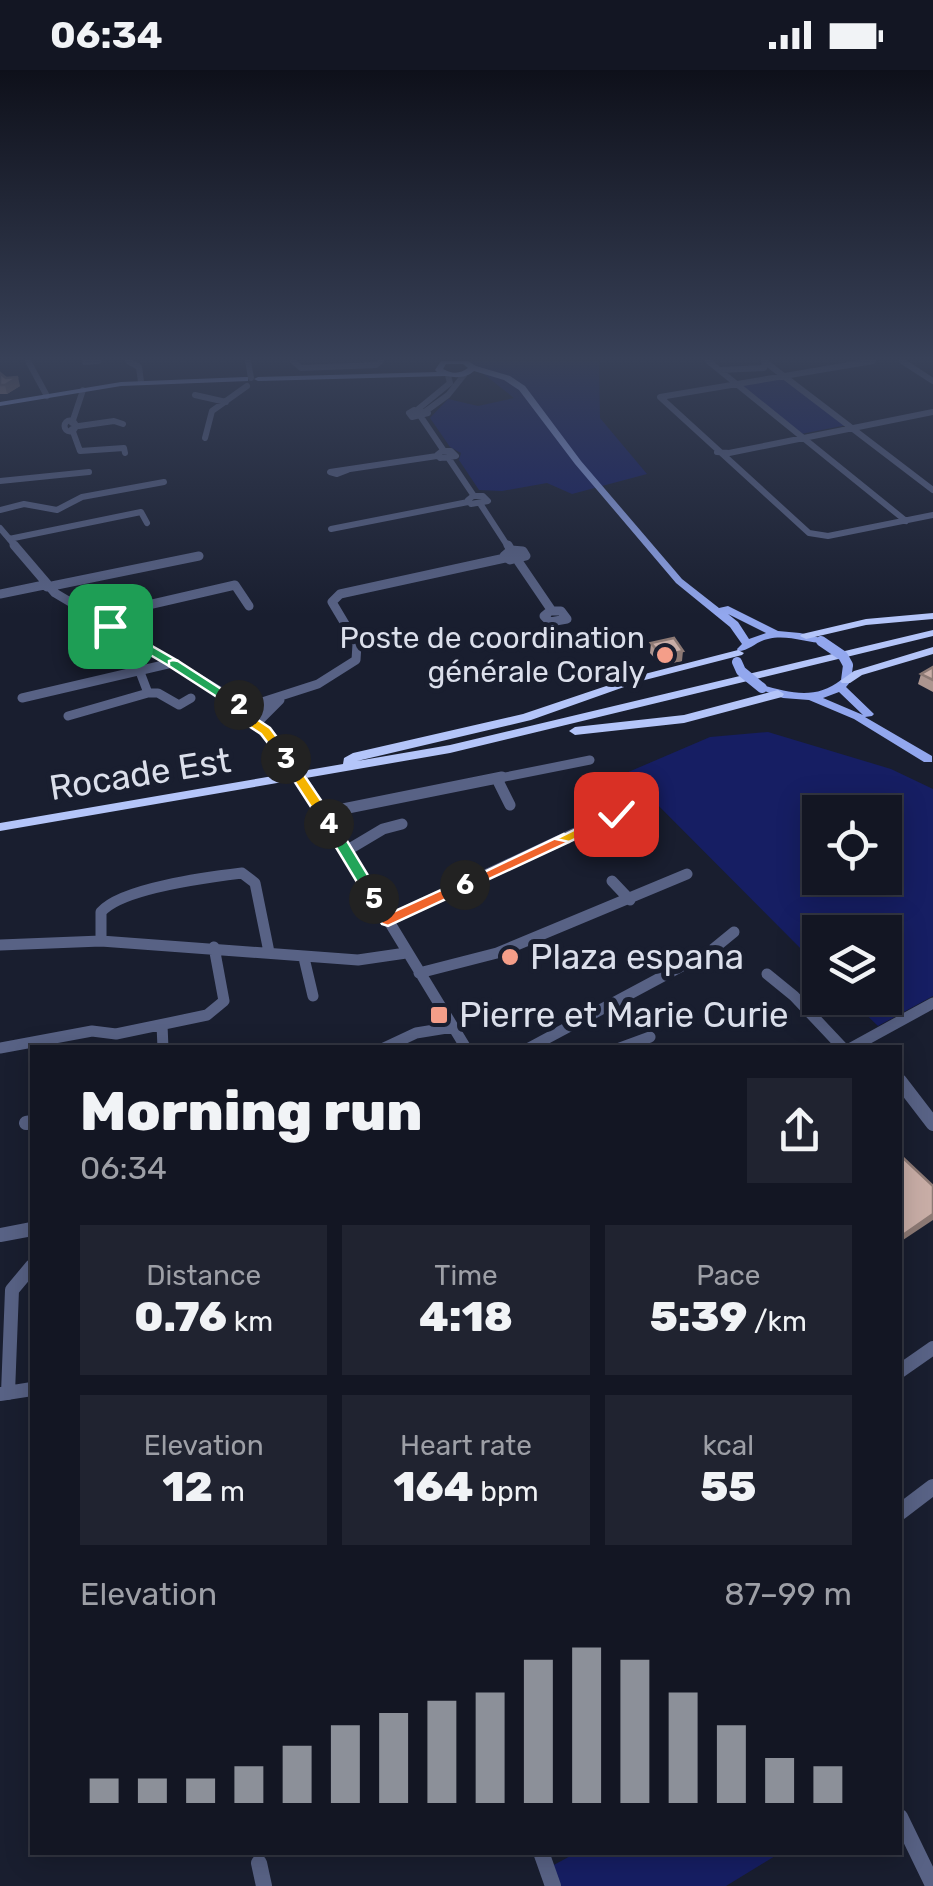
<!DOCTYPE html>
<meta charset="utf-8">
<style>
:root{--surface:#131623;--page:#202330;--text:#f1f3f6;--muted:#9d9fa6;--line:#323541;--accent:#8c9099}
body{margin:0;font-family:Rubik,sans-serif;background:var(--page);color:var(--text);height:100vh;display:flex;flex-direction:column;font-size:38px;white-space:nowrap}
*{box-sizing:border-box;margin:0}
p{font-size:32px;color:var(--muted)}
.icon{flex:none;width:55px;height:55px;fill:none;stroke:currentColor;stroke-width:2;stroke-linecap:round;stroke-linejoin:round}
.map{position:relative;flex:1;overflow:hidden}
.panel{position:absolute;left:30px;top:975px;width:872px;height:810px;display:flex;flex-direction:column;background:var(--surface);border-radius:0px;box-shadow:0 5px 25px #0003,0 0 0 2px var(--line)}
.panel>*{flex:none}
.fabs{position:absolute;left:802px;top:725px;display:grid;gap:20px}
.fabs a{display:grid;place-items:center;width:100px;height:100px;border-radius:0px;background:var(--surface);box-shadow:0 5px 25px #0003,0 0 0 2px var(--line);font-size:50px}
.pin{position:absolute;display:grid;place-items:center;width:85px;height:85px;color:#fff;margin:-42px;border-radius:20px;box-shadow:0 5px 15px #0006}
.km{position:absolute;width:50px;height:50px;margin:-25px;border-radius:50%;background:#222;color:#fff;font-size:28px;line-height:50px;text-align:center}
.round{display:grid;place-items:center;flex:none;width:105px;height:105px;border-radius:0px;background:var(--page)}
.summary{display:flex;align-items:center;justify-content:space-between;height:170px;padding:0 50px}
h1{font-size:55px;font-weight:800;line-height:75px}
.stats{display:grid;grid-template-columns:repeat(3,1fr);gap:15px;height:170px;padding:10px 50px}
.stats div{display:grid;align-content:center;border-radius:0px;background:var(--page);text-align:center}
.stats b{font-size:42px;font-weight:800}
.stats small{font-size:28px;font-weight:400}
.stats p{font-size:28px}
.chart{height:280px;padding:20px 50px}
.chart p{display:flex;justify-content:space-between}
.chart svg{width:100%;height:180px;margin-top:10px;stroke:var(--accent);stroke-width:6}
.status{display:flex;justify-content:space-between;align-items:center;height:70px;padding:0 50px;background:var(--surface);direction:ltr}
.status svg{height:28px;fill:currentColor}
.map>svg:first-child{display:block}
</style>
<div class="status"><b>06:34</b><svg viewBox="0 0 49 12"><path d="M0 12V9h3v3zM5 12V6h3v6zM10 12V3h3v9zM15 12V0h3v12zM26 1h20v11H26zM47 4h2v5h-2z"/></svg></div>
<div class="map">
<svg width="933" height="1816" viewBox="0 0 933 1816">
<rect width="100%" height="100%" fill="#191e2f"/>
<path fill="#161e63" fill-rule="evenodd" d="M467,291H599L600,348L647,404L572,424L547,413L502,421L479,420L459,390L461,383L450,377L430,348L448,329L478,336L514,328Z
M785,308L847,355L801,364L741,315Z
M768,662L891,699L933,719V926L878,956L849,928H885V862H820V898L626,703L710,667ZM820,742H885V808H820Z
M576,1783H780L726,1816H557L550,1797Z"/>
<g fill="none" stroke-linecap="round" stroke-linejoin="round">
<path stroke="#586285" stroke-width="6" d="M28,291L47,326
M128,291L139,297L141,312
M248,291L251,308
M293,291L301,298L376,295L381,291
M708,291L906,451
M764,291L933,420
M873,291L660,327L809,463L828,466L933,445
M902,291L933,311
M85,292L98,291
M720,300L764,298L765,291
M195,325L226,332
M414,340L428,343L412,347L409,343Z
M417,340L450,313L448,305
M426,341L448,325L464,305
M421,347L444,381
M64.5 356a5.5 5.5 0 1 1 11 0a5.5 5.5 0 1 1-11 0Z
M72,353L83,320
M79,356L114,351L123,354
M72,359L80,381L124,378L125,383
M205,368L212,341L247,316
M442,381H451L456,386L440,388L437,385Z
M717,382L729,383L933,342
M449,389L474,426
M350,399L337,404L330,402Z
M350,399L437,386
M0,411L89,402
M473,426H483L488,431L471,434L468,430Z
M481,435L509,478
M0,440L24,434L57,440L82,427L164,412
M0,458L17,478
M331,459L468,432
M9,469L141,442L147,453"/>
<path stroke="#586285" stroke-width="9" d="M14,475L55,523L225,624L242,639
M508,475L511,480
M511,480L523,481L526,486L510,490L504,486Z
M518,491L552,541
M47,517L199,486
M0,524L44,515
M550,541H561L567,549L550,552L544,546Z
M96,547L235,515L249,536
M148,623H158L179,635L191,628
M22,628L172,593
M259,633L318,614L356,590L357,574L332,532L340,524L505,488
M269,639L253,633L244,637L241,644L248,649H261L280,630
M68,646L148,623L140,602
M252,650L282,683
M490,710L590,690"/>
<path stroke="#586285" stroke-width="11" d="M497,709L510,735
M309,720L466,978
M323,743L502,707
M346,781L383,759L402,754
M612,811L630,830
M387,851L616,744
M101,871V842C121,818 209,807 242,803L255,813L269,882
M0,875L101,871L358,890L406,883
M304,888L313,926
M419,903L497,883L687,804
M767,904L794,926L843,978
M162,955L163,978
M0,978L92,961L116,964L207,945L224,931L214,877
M384,978L416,963L453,957
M529,978L712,880L734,862
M620,978L650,967
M851,978L933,933"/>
<path stroke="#586285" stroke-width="14" d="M900,1011L933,1054
M26,1053L32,1052
M0,1165L32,1159
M900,1301L933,1278
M8,1323L12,1220L32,1196
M0,1324L32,1319"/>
<path stroke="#586285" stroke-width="16" d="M900,1442L933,1417
M900,1747L933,1815
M541,1782L553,1816
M259,1793L264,1816"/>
<path fill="#92a7ee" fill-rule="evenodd" d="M441,291H468L476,296L510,306L525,316L581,391L682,509L719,538L728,536L778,561L800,563L825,569V573C806,573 787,564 768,569C756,571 750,581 738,581L737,579L742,574L730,557L676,513L575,394L519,320L504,310L474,301C466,308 457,308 446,306L258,311L254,309L258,307L437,302L435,300ZM446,294H463L468,298C460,304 452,304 443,299ZM728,544L766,563L749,569L738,552Z
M245,307H248V311L121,316L0,336V332L121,312Z
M848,592L853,595L851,611L846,617L874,644L872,646L865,647L932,686V692H924L854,649L809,630L783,628L757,618L762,615C790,623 816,630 841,610L843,595ZM839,622L863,645L823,628Z"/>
<path fill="#b4c5f9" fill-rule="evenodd" d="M933,543V549L866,555L806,569L800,566L802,564L866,549Z
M933,560V566L450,683L0,761V753L343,694L344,688L353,683L523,644L633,607L738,580L744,583L742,585L641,611L531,650L357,691L450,675Z
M933,577V584L862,605L850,613H842L840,611L854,601Z
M778,620L784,624L782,627L684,653L575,665L569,661L575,657L684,645Z"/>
<path stroke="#586285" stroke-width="9" d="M282,683L302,710"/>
<path stroke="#586285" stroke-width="11" d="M300,707L309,720"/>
<path stroke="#92a7ee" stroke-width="10" d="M821,571L843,586L848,595
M737,592L741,601L762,618"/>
</g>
<path fill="#ac958f" d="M0,303L20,316L7,324H0Z
M651,573L682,591L661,595L650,583Z
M933,597V622L918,614L921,604Z"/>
<path fill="#8c7974" d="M18,307L20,316L7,324L5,315Z
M683,581L682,591L661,595L662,586Z
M933,1144V1150L900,1172V1167Z"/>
<path fill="#c8ada6" stroke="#8c7974" stroke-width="2.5" d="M0,303L6,308L18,307L5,315H0Z
M674,568L683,581L662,586L651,573Z
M933,597V610L921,604Z
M900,1085L933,1116V1144L900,1167Z"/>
<linearGradient id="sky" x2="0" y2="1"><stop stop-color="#0e101a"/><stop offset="0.53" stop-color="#384158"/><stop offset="1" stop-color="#384158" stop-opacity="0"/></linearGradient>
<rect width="933" height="545" fill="url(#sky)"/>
<path fill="#22a559" stroke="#fff" stroke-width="2.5" d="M110,552L178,591L179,593L169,596L106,559Z"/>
<path fill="#22a559" stroke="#fff" stroke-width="2.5" d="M173,590L178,591L246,635L234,638L169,596V591Z"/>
<path fill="#f5b400" stroke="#fff" stroke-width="2.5" d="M234,632H244L249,644L270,658L293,689L291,692H282L261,664L238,649Z"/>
<path fill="#f5b400" stroke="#fff" stroke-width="2.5" d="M286,684L291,686L335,751V757H324L280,689Z"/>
<path fill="#22a559" stroke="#fff" stroke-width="2.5" d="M329,749L335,751L380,825V832H369L322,754Z"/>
<path fill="#f0652b" stroke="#fff" stroke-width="2.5" d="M465,809L472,815L470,818L388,856L382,854L367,829L374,823L380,825L391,843Z"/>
<path fill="#f0652b" stroke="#fff" stroke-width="2.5" d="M564,764L571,769L569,772L470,818L457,815Z"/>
<path fill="#f5b400" stroke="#fff" stroke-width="2.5" d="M616,739L622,741V747L569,772L556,769Z"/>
<g fill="#f49e89" stroke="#191e2f" stroke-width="4">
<circle cx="665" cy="585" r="10"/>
<circle cx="510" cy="887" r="10"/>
<rect x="429" y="935" width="20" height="20" rx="5"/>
</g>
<g text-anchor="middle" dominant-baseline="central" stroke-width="10" stroke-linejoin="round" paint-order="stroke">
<g font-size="30" fill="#dbdfeb" stroke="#191e2f" text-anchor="end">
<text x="645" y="568">Poste de coordination<tspan x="645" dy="34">générale Coraly</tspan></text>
</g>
<g font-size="35" fill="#dbdfeb" stroke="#191e2f">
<text transform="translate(140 704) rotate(-9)">Rocade Est</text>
</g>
<g font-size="35" fill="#dbdfeb" stroke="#191e2f" text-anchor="start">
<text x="530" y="887">Plaza espana</text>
<text x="459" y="945">Pierre et Marie Curie</text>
</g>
</g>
</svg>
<div class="fabs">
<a><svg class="icon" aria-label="locate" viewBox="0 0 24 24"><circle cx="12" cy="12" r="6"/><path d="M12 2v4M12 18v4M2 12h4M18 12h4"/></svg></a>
<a><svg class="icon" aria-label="layers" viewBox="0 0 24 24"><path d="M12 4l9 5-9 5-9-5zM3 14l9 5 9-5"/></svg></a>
</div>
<div class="pin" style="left:110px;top:556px;background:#1e9e55"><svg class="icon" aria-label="arrive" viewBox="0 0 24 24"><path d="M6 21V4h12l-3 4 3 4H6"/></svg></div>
<div class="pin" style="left:616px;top:744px;background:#d93025"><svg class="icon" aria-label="check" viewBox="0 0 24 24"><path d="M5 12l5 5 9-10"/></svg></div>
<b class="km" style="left:239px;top:635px">2</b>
<b class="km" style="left:286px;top:689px">3</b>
<b class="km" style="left:329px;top:754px">4</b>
<b class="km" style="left:374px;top:829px">5</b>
<b class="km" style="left:465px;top:815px">6</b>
<section class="panel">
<div class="summary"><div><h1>Morning run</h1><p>06:34</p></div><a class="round"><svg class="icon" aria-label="share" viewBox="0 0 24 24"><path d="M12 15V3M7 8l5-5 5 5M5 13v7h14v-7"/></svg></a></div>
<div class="stats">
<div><p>Distance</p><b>0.76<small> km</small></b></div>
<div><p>Time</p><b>4:18</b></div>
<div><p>Pace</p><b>5:39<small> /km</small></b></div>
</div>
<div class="stats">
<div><p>Elevation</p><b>12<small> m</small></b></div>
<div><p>Heart rate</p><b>164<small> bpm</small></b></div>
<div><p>kcal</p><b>55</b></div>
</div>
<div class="chart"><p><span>Elevation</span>87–99 m</p>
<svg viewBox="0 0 160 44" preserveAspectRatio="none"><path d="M5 44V38M15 44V38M25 44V38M35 44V35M45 44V30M55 44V25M65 44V22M75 44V19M85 44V17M95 44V9M105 44V6M115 44V9M125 44V17M135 44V25M145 44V33M155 44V35"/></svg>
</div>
</section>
</div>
